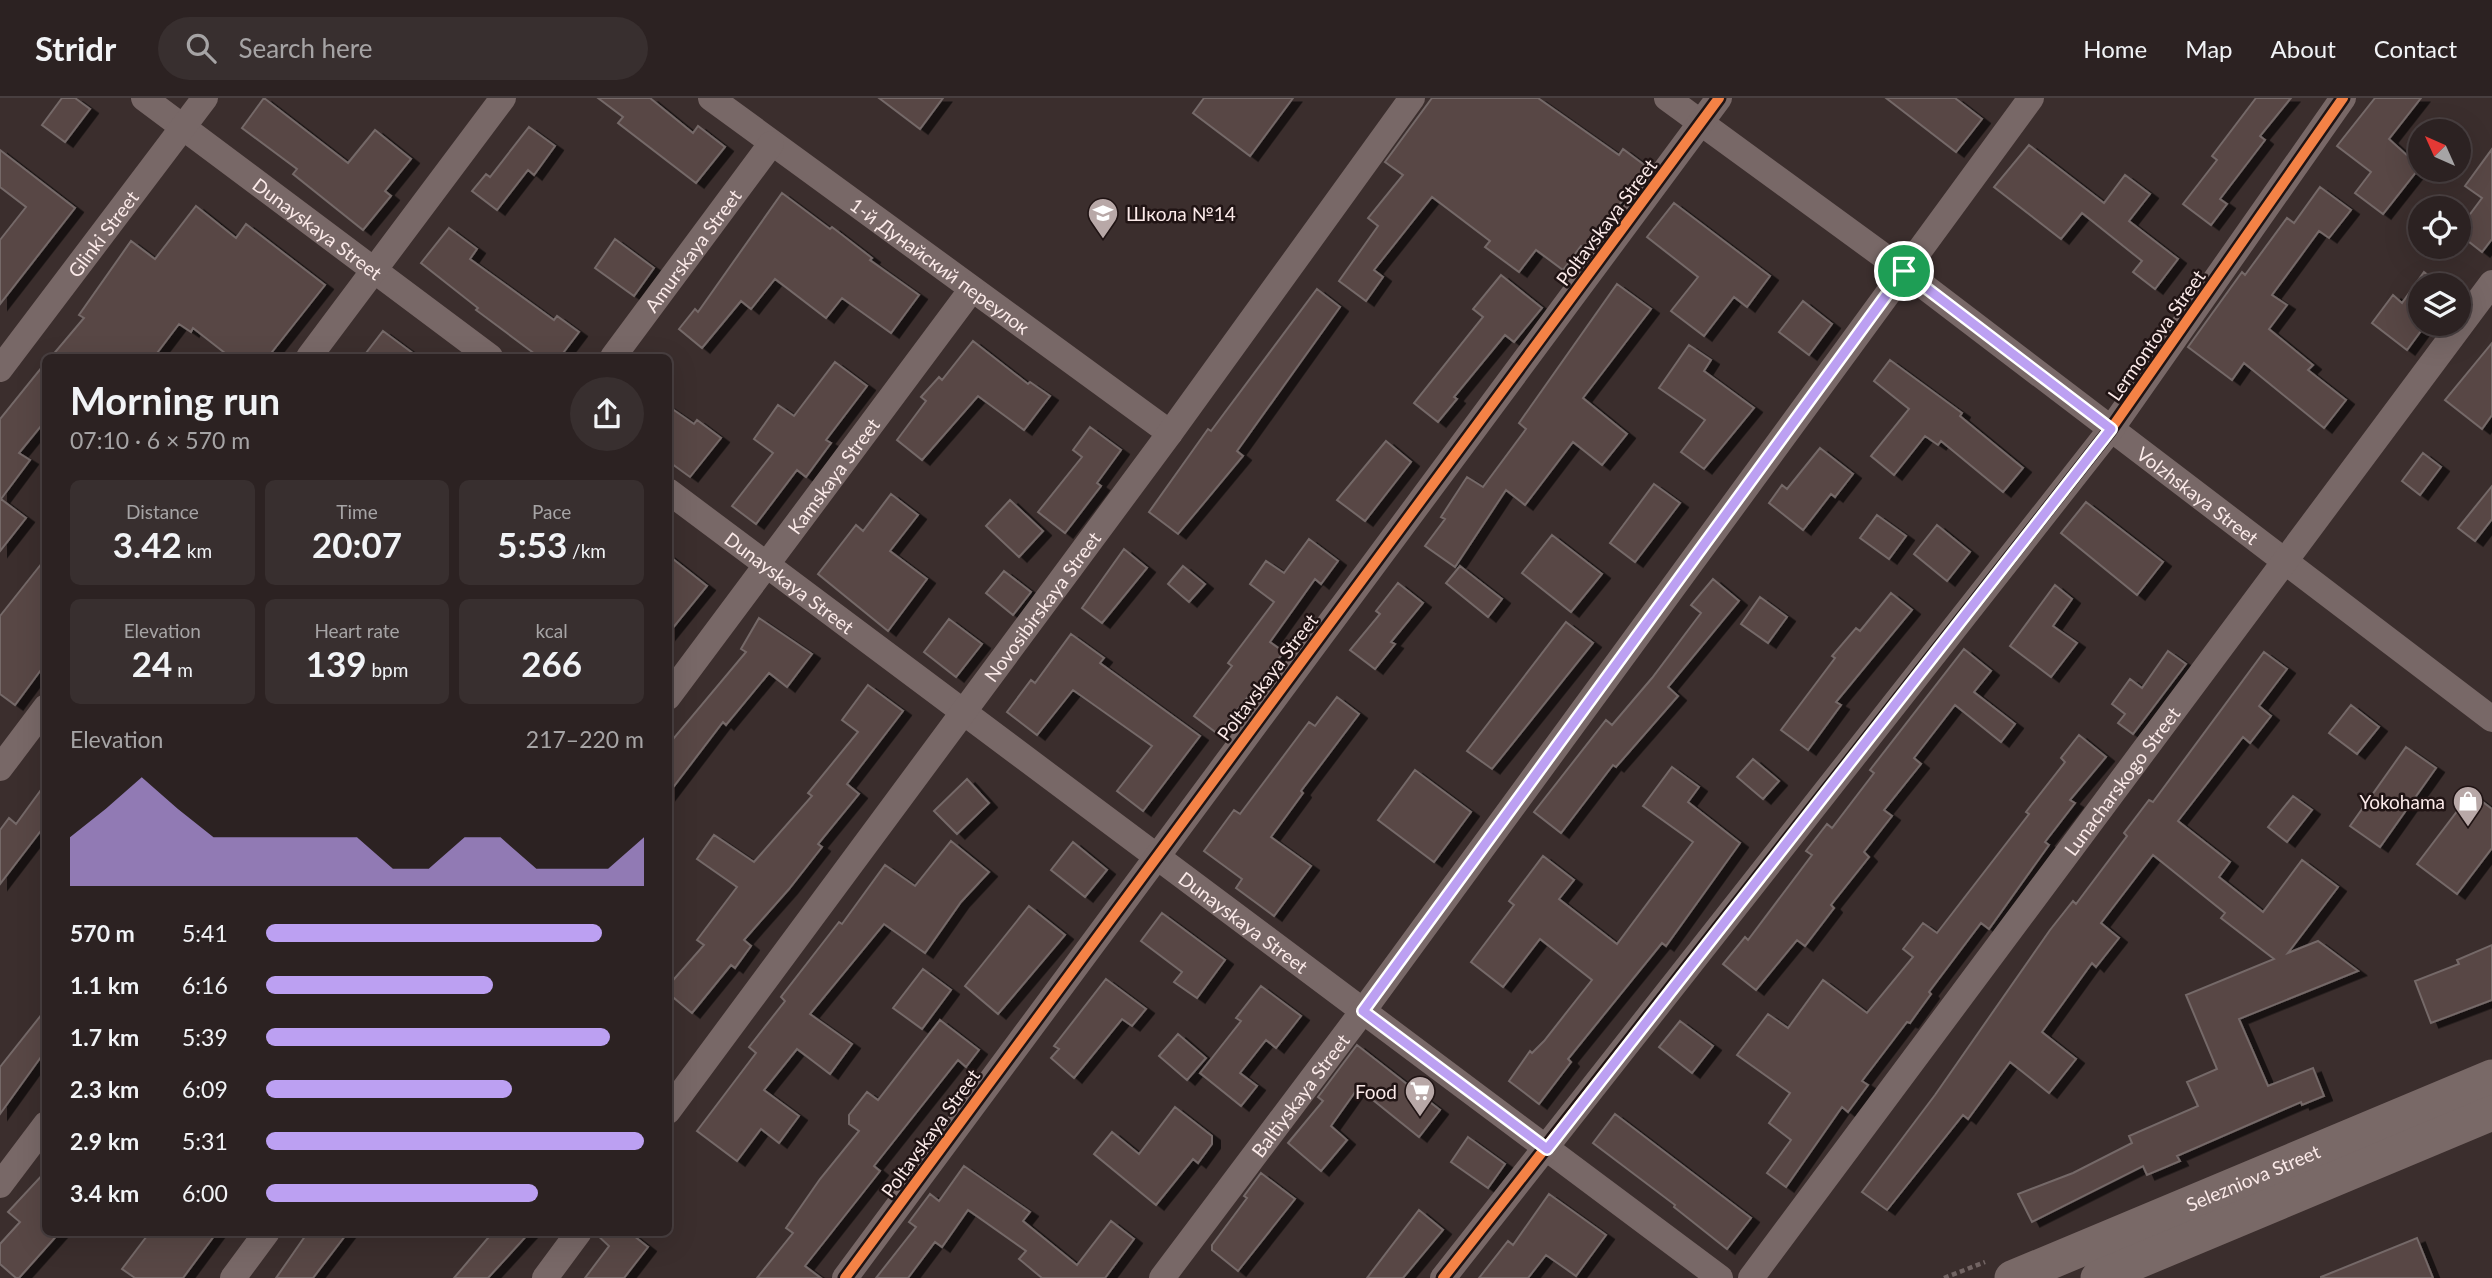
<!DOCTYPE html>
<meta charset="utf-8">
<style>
:root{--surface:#2c2222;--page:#382f2f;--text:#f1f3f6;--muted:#a6a4a5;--line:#483f40;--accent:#bca0f2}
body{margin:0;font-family:Lato,sans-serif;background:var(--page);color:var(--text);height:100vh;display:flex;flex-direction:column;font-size:26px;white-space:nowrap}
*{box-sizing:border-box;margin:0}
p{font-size:23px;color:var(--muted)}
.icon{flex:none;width:38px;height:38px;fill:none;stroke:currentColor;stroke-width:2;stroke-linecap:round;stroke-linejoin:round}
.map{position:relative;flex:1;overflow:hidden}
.details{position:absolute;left:42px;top:256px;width:630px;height:882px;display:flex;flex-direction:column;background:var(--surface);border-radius:10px;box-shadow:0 7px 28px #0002,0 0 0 2px var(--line)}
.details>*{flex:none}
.needle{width:46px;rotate:315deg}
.fabs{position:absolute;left:2408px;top:21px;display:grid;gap:14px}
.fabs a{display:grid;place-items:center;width:63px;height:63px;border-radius:50%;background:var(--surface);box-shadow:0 7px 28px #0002,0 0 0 2px var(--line);font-size:35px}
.pin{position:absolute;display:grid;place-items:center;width:60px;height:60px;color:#fff;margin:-30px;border:4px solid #fff;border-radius:50%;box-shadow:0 2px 7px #0007}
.round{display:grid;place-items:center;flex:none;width:74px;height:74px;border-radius:37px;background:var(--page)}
.head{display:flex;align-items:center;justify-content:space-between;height:119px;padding:0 28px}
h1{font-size:38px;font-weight:700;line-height:52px}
.stats{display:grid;grid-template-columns:repeat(3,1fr);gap:10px;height:119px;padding:7px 28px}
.stats div{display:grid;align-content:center;border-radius:10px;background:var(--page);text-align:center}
.stats b{font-size:35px;font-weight:700}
.stats small{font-size:19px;font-weight:400}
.stats p{font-size:19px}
.chart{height:196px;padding:14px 28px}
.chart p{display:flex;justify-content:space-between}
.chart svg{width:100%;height:126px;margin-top:7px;fill:var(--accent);opacity:.7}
ul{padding:0 28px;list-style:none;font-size:23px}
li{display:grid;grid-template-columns:112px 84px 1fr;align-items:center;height:52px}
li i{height:18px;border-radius:9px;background:var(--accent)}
header{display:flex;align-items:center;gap:42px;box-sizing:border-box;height:98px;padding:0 35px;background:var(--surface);border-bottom:2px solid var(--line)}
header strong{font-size:33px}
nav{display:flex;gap:38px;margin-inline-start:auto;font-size:24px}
.search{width:490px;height:63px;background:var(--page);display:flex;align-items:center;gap:18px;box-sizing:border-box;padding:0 24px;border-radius:38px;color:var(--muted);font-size:26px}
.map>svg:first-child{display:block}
</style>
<header>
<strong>Stridr</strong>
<div class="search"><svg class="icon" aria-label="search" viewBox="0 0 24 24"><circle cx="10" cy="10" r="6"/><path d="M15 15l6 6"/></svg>Search here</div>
<nav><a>Home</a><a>Map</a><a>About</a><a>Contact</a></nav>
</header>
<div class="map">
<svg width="2492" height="1180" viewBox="0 0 2492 1180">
<defs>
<filter id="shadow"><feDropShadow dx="8" dy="4.5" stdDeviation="0" flood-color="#0009"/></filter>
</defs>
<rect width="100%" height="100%" fill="#3b2e2d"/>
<path fill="#594645" stroke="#746968" stroke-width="2" filter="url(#shadow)" d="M62,0H75L90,11L65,44L42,27Z
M264,0L348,65L375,32L411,61L385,93L391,98L363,132L293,76L297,71L242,30Z
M598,0H650L693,35L698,28L725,49L696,85L618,25L623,19Z
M879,0H943L920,31Z
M1204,0H1293L1250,58L1193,15Z
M1432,0H1538L1619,57L1623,51L1647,69L1586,152L1581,148L1563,172L1536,152L1519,174L1485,149L1490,143L1432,99L1374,172L1383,179L1366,203L1339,183L1378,128L1368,120L1403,77L1385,64Z
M1886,0H1955L1982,21L1956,54Z
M2256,0H2291L2260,38L2265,42L2220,101L2227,106L2211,127L2183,106L2217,62L2212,58Z
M2375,0H2421L2389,41L2420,69L2383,116L2355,95L2371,74L2337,48Z
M529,29L555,48L534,77L528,72L497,112L472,93L486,76L490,79Z
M2029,47L2104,105L2125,77L2150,96L2129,123L2178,161L2155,191L2133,174L2142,163L2082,115L2061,141L1994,89Z
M2492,51V141L2482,154L2459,136V131L2482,100L2465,88Z
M0,52L75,110L0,206V142L26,109L0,89Z
M2320,89L2351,112L2329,140L2319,133L2272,197L2287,207L2269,231L2313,267L2308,272L2346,302L2324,330L2244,265L2232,282L2188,249L2242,174L2245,177L2287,120L2294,125Z
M782,95L830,131L832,129L872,160L870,162L919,197L891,235L842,200L826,220L775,181L751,211L741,203L702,250L679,231L695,211L698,214Z
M1674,105L1770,178L1747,209L1734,199L1704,238L1671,213L1698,179L1647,139Z
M196,108L236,140L246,126L325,187L268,259H230L193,230L191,234L179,226L154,259H51L84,220L79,217L131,143L155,161Z
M449,130L477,151L470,161L554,222L557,218L579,234L560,259H539L476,212L478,210L421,165Z
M615,141L654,170L634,198L595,170Z
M2424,174L2441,187H2420V226H2426L2407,252L2372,225L2393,197L2402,205Z
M1501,177L1542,210L1514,244L1505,237L1454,299L1457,301L1438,324L1414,305L1483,219L1473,211Z
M1617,186L1651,211L1583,300L1627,336L1602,367L1573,344L1525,407L1506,392L1455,469L1425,448L1445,421L1441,419L1467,379L1483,389L1526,331L1519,325Z
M1317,191L1340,209L1237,353L1243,358L1178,436L1149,414L1208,331L1211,333Z
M1803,203L1832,226L1809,257L1779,234Z
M383,233L418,259H363Z
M973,243L1028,286L1030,284L1050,298L1024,332L978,298L922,362L897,342L926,303L921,299L939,279L942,282Z
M2492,245V317L2482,331L2445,302Z
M1689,247L1711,262L1704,273L1754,310L1704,371L1681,354L1705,322L1659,290Z
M1890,262L1962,315L1960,318L2023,370L2003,394L1941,343L1938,347L1925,338L1894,377L1871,358L1909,311L1874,283Z
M46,264V322L19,355L30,362L1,401L26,420L0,453V321Z
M835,264L867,288L826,342L831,345L806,379L797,372L756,426L732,408L773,355L754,341L778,307L794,318Z
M668,308L694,326L697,322L721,340L690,379L668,363Z
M1090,329L1121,352L1097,385L1101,388L1065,435L1038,414L1082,359L1073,352Z
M1386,343L1411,364L1365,423L1337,402Z
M1820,350L1853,376L1835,399L1831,396L1803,432L1769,405L1782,387L1787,391Z
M2423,355L2441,369L2420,397L2402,383Z
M1654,386L1680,405L1635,464L1610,445Z
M2492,388V421L2475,443L2458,430Z
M891,396L918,417L890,453L927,481L888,533L818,476L856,427L863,433Z
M1010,402L1043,433L1019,459L986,428Z
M2086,404L2163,464L2137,497L2061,435Z
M1877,417L1906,438L1889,461L1860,440Z
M1937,427L1970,454L1947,483L1914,456Z
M1552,437L1602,476L1571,514L1522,475Z
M1309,441L1338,463L1321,486L1315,481L1270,544L1284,554L1218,636L1194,618L1232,568L1228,565L1274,504L1250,486L1266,463L1284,475Z
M1124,451L1147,470L1102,525L1082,510Z
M668,457L707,488L668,536Z
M46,460V565L15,607L0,596V518Z
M1183,468L1205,486L1189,504L1168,486Z
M1460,468L1502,501L1488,519L1446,485Z
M1004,473L1031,494L1013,517L986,495Z
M1713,481L1739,503L1668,589L1678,598L1616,669L1613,667L1561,735L1534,714L1606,622L1612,627L1652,580L1701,515L1691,507Z
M1398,485L1423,505L1391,544L1395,546L1375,571L1350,552L1380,516L1376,513Z
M2055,487L2072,501L2053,528L2077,545L2051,579L2010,548Z
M1891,495L1912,512L1836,604L1841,607L1808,652L1781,632L1835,560L1832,558L1856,530L1860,533Z
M1760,499L1787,519L1768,545L1741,526Z
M759,520L812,556L787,589L769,575L726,627L723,624L668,696V647L746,554L741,551Z
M949,521L982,546L956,579L924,554Z
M1566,524L1593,545L1492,671L1467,653Z
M1071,536L1104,560L1100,565L1200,638L1143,713L1117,693L1152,648L1073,592L1037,637L1007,614L1031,582L1035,585Z
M1964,551L1991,573L1974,594L2015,626L2001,644L1955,607L1914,660L1921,666L1884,712L1892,718L1864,754L1869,759L1831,807L1834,810L1805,848L1797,842L1756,892L1723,866L1745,839L1748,842L1812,757L1806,753L1827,726L1832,730L1874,675L1870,672Z
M2168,553L2186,566L2133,636L2118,625L2125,616L2112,606L2130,581L2142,590Z
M2264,554L2287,571L2259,608L2271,618L2250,645L2243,639L2178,723L2230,764L2219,779L2263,814L2302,762L2338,789L2288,855L2318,843L2358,873L2239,921L2268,988L2313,970L2324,998L2302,1007L2301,1004L2177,1058L2180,1063L2147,1077L2143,1068L2032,1124L2018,1096L2073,1075L2132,1045L2129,1038L2198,1008L2187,984L2217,971L2186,897L2274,861L2221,820L2225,815L2153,757L2101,825L2119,840L2096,869L2092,865L2042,934L2076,961L2049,995L2010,964L1968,1021L1963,1017L1887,1112L1862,1094L1935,997L2050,832L2073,803L2076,806L2127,738L2124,735L2149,702L2153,704Z
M868,587L903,613L847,686L859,696L818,746L822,749L789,791L744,842L751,848L735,870L731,867L692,915L668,895V888L704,847L697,842L737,789L697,761L714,737L754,764L812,698L808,695L858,634L842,622Z
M1337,599L1359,616L1301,693L1303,695L1271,739L1311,768L1274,818L1236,790L1242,781L1204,753L1234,712L1240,716L1309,624L1315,628Z
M2351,607L2379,629L2357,656L2329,635Z
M2079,637L2106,659L2070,702L2075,705L2045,744L2049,747L1989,831L1981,825L1929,894L1931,896L1910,925L1907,924L1862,983L1868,987L1848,1014L1842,1009L1786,1089L1767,1075L1791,1042L1769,1025L1790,995L1737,957L1768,916L1788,930L1823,882L1867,915L1913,859L1903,851L1923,825L1937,835L2029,716L2026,714L2065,664L2061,660Z
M2406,649L2436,670L2380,749L2350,728Z
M1753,661L1779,683L1763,701L1737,679Z
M1672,669L1699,689L1688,704L1740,745L1666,848L1662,845L1568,961L1571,964L1539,1006L1509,983L1530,953L1532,955L1544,943L1592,882L1540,841L1503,889L1471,864L1514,807L1509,803L1543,758L1574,782L1559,801L1617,846L1693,744L1643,708Z
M1415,672L1471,714L1434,764L1378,722Z
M967,681L989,705L957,736L934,713Z
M46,685V726L0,786V732L9,720L16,726Z
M2471,695L2492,711V750L2457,796L2417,766Z
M2293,698L2312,712L2287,744L2268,729Z
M951,743L989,774L961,804L925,855L884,826L810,916L852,946L830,976L797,951L764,992L799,1018L779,1045L761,1031L737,1063L697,1033L756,955L749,949L785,903L781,899L839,824L842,826L885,767L915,788Z
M1073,744L1107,772L1085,799L1051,772Z
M1029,808L1065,837L998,916L965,888Z
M1162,815L1225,862L1197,900L1174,884L1182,874L1141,843Z
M2492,847V902L2431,925L2415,883L2459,866L2457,862Z
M923,871L951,892L922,931L893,910Z
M1106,881L1146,911L1132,928L1122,921L1074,980L1051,960L1059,951L1054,948Z
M1261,888L1301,918L1276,950L1266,942L1240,975L1257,988L1241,1008L1200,975L1241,923L1236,920Z
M46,911V952L0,1016V969Z
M940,922L979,952L966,969L958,962L874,1068L880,1073L805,1168L821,1180H757L793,1135L786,1130L820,1081L859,1033L849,1026V1017L867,994L878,1002Z
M1680,923L1713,948L1692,975L1659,949Z
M1178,936L1206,960L1187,982L1159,958Z
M1357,947L1440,1012L1419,1039L1358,990L1331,1028L1347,1042L1321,1073L1288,1045L1323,1003L1318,999Z
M1175,1009L1212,1038V1046L1198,1065L1193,1061L1156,1107L1094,1056L1112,1034L1139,1056Z
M1615,1016L1751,1120L1727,1151L1674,1109L1675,1107L1593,1045Z
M1468,1039L1505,1066L1488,1090L1451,1064Z
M964,1068L1030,1114L1023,1123L1077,1167L1111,1123L1134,1141L1105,1180H1042L1019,1161L1026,1153L968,1112L942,1149L935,1144L908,1180H876L916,1129L909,1124L930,1096L939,1103Z
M46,1073V1134H60L19,1180H16L0,1166V1146L20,1124L8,1114Z
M1261,1075L1295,1101L1238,1173L1212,1152V1147L1247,1100L1244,1098Z
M1549,1096L1606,1137L1576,1178L1546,1157L1528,1180H1479L1508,1143L1513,1147Z
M1419,1112L1443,1132L1403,1180H1367Z
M150,1134H217L183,1180H135L122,1171Z
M308,1134H348L313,1180H276Z
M493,1134H530L488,1180H454Z
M594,1134H629L648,1149L624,1180H585L609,1148Z
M2417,1140L2433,1180H2321V1179Z"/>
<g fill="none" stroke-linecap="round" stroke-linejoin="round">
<path stroke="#726463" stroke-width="4.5" stroke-dasharray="5 3.5" stroke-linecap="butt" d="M1944,1180L1985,1164"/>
<g stroke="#786867" stroke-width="26">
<path id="s1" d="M144,0L490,259"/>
<path id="s2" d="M711,0L1170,335"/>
<path id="s3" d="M1667,0L1904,173L2492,621"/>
<path d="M309,259L503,0"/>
<path id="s4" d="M613,259L771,46"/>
<path id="s5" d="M0,271L205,0"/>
<path id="s6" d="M668,393L1720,1180"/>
<path id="s7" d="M668,599L972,191"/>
<path d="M0,670L46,609"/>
<path id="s8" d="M668,1013L1170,335L1412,0"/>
<path d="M0,1087L46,1026"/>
<path d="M233,1180L267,1134"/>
<path d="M545,1180L579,1134"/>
<path d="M845,1180L1719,0"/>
<path id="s9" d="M1162,1180L1363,913L2031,0"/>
<path d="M1443,1180L2111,331L2343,0"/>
<path id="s10" d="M1751,1180L2492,185"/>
</g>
<g stroke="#796967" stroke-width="35">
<path id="s11" d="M2012,1180L2492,979"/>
<path d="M2098,1180L2492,1015"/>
</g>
<g stroke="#201414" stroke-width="15">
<path id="cycleway" d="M845,1180L1719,0
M1443,1180L2111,331L2343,0"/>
</g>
<use href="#cycleway" stroke="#f48246" stroke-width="10"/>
</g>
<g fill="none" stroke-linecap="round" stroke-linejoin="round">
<g stroke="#fff" stroke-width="14">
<path id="route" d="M1904,173L2111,331L1547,1051L1363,913Z"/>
</g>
<use href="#route" stroke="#bca0f2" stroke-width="9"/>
</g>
<defs>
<g id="school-pin" transform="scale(1.575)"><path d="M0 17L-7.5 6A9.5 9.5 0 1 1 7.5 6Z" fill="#b8a8a7" stroke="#201414"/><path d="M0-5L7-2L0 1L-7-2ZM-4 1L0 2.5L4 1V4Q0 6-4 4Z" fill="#fff"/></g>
<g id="shop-pin" transform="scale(1.575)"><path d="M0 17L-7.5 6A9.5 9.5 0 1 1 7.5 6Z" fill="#b8a8a7" stroke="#201414"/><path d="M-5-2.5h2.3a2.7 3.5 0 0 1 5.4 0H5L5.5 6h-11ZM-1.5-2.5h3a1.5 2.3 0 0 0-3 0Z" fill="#fff"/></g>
<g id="supermarket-pin" transform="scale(1.575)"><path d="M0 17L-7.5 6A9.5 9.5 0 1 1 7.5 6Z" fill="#b8a8a7" stroke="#201414"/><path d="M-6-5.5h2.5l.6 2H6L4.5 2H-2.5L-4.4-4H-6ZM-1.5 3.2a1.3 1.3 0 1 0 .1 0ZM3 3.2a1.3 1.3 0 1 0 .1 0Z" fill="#fff"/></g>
</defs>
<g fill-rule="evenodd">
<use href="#school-pin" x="1103" y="115"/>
<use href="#shop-pin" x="2468" y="703"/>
<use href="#supermarket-pin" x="1420" y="993"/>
</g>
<g text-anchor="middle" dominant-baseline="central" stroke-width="5" stroke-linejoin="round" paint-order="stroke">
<g font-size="19" fill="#fbeae9" stroke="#201414" text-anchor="end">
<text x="1126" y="115" text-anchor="start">Школа №14</text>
<text x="2445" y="703">Yokohama</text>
<text x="1397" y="993">Food</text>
</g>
<g font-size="19" fill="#fbeae9" stroke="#201414">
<text transform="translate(1606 124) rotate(-53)">Poltavskaya Street</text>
<text stroke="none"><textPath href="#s1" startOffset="217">Dunayskaya Street</textPath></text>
<text stroke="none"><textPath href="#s5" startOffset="170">Glinki Street</textPath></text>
<text stroke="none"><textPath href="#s4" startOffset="133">Amurskaya Street</textPath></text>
<text stroke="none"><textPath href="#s2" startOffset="284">1-й Дунайский переулок</textPath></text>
<text transform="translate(2156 237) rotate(-55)">Lermontova Street</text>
<text stroke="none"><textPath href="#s7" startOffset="276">Kamskaya Street</textPath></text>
<text stroke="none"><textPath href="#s3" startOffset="663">Volzhskaya Street</textPath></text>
<text stroke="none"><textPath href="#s6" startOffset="152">Dunayskaya Street</textPath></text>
<text stroke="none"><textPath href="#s8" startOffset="628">Novosibirskaya Street</textPath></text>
<text transform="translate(1267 579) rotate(-53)">Poltavskaya Street</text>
<text stroke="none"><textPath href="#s10" startOffset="620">Lunacharskogo Street</textPath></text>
<text stroke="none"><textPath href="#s6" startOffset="719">Dunayskaya Street</textPath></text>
<text stroke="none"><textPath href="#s9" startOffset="229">Baltiyskaya Street</textPath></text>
<text transform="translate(930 1035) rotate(-54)">Poltavskaya Street</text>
<text stroke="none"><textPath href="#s11" startOffset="261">Selezniova Street</textPath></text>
</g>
</g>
</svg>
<div class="fabs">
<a><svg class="needle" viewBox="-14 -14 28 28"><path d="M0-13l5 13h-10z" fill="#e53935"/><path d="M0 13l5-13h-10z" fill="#a6a4a5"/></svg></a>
<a><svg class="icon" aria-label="locate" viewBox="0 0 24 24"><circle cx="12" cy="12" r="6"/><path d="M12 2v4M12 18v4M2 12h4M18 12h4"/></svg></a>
<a><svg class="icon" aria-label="layers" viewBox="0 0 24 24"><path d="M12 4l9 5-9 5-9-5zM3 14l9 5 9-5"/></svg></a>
</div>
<div class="pin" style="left:1904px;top:173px;background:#1e9e55"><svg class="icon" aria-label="arrive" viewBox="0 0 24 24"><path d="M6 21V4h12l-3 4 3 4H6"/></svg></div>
<section class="details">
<div class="head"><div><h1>Morning run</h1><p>07:10 · 6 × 570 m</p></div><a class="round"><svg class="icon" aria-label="share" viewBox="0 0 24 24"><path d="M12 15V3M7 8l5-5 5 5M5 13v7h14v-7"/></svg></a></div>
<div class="stats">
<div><p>Distance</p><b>3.42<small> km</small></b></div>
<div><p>Time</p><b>20:07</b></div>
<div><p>Pace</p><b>5:53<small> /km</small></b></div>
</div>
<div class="stats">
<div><p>Elevation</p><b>24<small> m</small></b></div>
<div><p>Heart rate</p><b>139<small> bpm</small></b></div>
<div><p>kcal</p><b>266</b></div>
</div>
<div class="chart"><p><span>Elevation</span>217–220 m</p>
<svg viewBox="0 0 160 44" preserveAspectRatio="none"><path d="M0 44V27L10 17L20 6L30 17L40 27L50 27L60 27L70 27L80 27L90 38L100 38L110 27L120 27L130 38L140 38L150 38L160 27V44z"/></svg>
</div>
<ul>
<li><b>570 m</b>5:41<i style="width:89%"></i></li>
<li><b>1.1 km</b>6:16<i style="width:60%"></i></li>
<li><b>1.7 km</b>5:39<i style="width:91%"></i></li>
<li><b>2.3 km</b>6:09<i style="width:65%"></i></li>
<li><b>2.9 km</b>5:31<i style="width:100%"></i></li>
<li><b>3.4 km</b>6:00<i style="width:72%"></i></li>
</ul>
</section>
</div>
